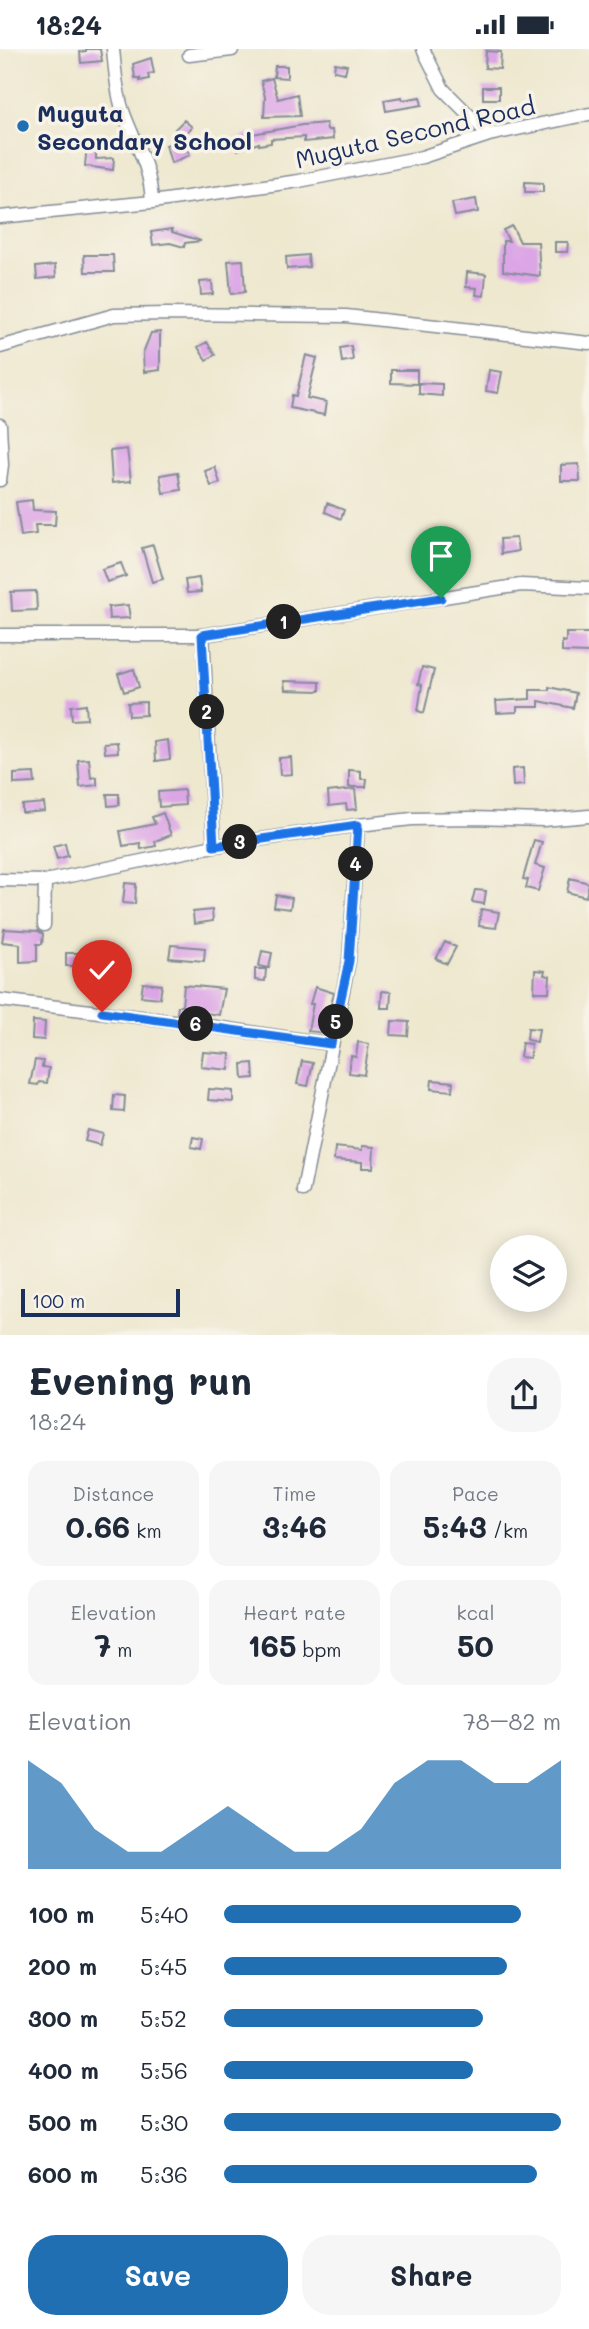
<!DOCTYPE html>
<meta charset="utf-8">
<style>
:root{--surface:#fff;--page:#f6f6f7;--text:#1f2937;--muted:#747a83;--accent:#1f6fb2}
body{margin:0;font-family:Mali,sans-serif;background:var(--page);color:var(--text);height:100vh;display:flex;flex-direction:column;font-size:26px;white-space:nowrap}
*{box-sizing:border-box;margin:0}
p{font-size:23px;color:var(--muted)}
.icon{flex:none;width:38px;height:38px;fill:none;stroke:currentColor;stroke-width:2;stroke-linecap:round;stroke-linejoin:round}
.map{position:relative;height:1286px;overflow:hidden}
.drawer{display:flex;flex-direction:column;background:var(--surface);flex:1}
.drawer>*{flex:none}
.controls{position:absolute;left:490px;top:1186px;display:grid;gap:14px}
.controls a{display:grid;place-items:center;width:77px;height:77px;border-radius:50%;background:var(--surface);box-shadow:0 4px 18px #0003;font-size:35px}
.scale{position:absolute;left:21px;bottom:18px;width:159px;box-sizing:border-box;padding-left:7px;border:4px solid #1b2f5e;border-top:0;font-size:19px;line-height:24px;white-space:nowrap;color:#1b2f5e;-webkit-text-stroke:5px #f7f3e8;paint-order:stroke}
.pin{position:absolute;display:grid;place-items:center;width:60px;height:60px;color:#fff;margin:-72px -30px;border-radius:50% 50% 50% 0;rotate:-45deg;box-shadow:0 0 7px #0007}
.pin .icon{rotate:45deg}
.km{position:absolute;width:35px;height:35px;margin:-18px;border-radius:50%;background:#222;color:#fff;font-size:19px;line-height:35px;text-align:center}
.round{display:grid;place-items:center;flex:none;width:74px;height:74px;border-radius:28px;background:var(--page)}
.overview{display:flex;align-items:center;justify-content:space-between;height:119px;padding:0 28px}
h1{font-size:38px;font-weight:700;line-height:52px}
.figures{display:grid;grid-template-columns:repeat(3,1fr);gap:10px;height:119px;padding:7px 28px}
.figures div{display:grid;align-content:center;border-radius:18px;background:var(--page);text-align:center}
.figures b{font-size:30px;font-weight:700}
.figures small{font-size:19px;font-weight:400}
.figures p{font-size:19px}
.chart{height:196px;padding:14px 28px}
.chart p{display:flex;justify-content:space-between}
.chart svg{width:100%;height:126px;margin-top:7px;fill:var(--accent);opacity:.7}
.action{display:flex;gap:14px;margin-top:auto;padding:14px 28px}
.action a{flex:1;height:80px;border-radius:28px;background:var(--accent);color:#fff;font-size:28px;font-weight:700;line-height:80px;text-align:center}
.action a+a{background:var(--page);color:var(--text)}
ul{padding:0 28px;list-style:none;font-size:23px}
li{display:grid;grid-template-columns:112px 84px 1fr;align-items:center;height:52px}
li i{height:18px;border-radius:9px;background:var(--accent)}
.status{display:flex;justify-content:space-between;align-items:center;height:49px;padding:0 35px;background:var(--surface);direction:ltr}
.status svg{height:19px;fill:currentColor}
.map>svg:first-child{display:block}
</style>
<div class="status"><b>18:24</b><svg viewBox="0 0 49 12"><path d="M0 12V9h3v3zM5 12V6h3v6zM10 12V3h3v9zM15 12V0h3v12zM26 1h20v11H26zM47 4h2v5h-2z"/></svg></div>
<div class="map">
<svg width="589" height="1286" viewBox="0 0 589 1286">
<rect width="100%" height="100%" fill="#f7f3e8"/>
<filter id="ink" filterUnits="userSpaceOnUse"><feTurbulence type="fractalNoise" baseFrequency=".0143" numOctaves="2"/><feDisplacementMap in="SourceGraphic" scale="14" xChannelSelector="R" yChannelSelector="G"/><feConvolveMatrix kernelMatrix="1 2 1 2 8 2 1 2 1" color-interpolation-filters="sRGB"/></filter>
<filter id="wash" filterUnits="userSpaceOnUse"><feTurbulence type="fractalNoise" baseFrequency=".00686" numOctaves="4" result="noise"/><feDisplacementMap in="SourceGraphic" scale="28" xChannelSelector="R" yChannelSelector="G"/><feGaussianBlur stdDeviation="1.57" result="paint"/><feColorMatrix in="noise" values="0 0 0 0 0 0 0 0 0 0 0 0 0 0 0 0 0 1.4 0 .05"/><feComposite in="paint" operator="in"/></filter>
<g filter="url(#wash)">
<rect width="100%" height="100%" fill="#eee8cf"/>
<g id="blocks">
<path fill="#dca5e6" d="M86,0H100L102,12L81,14L80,3L86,2Z
M486,2L501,3L500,20L485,19Z
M151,9L154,24L148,25L149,30L140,32V29H135L133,15Z
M335,14L347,16L345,24L334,22Z
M275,17H287V29L274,28Z
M272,29L278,50L297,45L300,67L264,68L265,48L261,32Z
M483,38H499V50H483Z
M402,48L403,51L420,48L422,56L386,62L384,51Z
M184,71L192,78L182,88L175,80Z
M326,74L327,81H332L333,90L304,93V88L271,90V94L259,96V94L238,101L235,91L247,86L302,76Z
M183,91L190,106L171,114L166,96Z
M87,95H96V110L114,109L113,121L85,117Z
M525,133L543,134V143H525Z
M476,150L478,163L455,167L452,154Z
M512,177L520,193H538L540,227L503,222V192H509L503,181Z
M172,180V183L201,192L185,194L184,198L170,194L153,196L151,183Z
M555,193H568L567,203H555Z
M84,206H113L114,223H85Z
M308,206L309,218L287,220L286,208Z
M243,211L245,243L231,245L228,212Z
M55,216L56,228L37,230L36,218Z
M467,223L486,225L484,247L476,246L477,239L466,238Z
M212,232L213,245L201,246L200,233Z
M160,283V321L144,323L143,304L151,284Z
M207,293L215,306L206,311L198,298Z
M351,297L353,311L342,313L340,299Z
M306,306L317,309L307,349L326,353L324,366L290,359L292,346L296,347Z
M391,321H417V335L391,334Z
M489,321L502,323L498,344L486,342Z
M419,334L442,335V347L419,345Z
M127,400L131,432L112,434L110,402Z
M579,415L580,432H561V416Z
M215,418L220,434L211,437L205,422Z
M178,423L181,441L163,444L160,426Z
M32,451L33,461L56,462L55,476H35L36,485L21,487L16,453Z
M327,454L344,461L341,470L325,463Z
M516,489L518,502L501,505L500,490Z
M153,496L163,530L152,533L142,499Z
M121,514L126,527L107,533L102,520Z
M199,529L201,543L187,544L185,531Z
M36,542L37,561L12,562L11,543Z
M128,556L130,569L109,570L108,558Z
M566,584H589V604L562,603V592L566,593Z
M422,618L434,621L424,664L418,662L422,636L418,635Z
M134,620L139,638L124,643L118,625Z
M284,632L320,633V642L285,641Z
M549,638L576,644L573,659L539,652V658H517V663L497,664L496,652L530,650V641H549Z
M146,653V666L129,667L128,654Z
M86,655L87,670L72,671L71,657Z
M168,691L170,710L156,712L155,693Z
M117,693L118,703L105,704L104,694Z
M291,708L292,725L280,726L279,709Z
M89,710L91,729L97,728V736L80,738L78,711Z
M523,719L524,736L513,737L512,720Z
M349,721L361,722V730H367L366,738H349Z
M34,724L35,734L14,735V725Z
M355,740L357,760L347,761L346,755L329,757L328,743Z
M184,741L185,756L159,758L158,743Z
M107,745H119V756L108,757Z
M44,754L45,762L22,764V756Z
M163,764L171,786L155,792L156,797L141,800L140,794L123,797L120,782L155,775L152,768Z
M534,791L542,793L535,816L545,819L538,842L526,839L528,831L523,830Z
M65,794L68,807L57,810L53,797Z
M570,829L589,834L586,848L567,843Z
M125,834L136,835L135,855L123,854Z
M475,841L486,842L484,855L472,853Z
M276,846L292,849L290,860L274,858Z
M481,860L499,863L496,879L479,877Z
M212,861L213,872L194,875L193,863Z
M4,880L38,882L43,885L42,895H37V912L20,913V895L2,893Z
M445,893L456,898L447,915L436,910Z
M171,896L205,899L204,912L169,909Z
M262,902L272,904L269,919L259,917Z
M66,904H90V917H66Z
M255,920H266L265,932L255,931Z
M535,921L545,922L544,926L550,927L549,943H534Z
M143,934L162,936L160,949L141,947Z
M184,936L224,940L219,966L198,963V967L177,964L178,957H182Z
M315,938L334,944L330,960L328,959L324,984L308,982L313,955H310Z
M382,942L391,943L390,959H381Z
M33,972L45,973L44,991L32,990Z
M392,972L409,973L408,987L391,986Z
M528,979L539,980L537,993L527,991Z
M358,993L369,995L364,1026L349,1024L351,1007L356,1008Z
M522,994L531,995L530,1009L520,1008Z
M203,1003L230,1005L229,1021L201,1018Z
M35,1011L43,1012L42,1018L49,1019L47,1034L39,1033L38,1036L30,1035Z
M302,1012L313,1014L308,1037L297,1035Z
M253,1014L254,1029L243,1030L242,1015Z
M432,1031L453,1033L452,1042L431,1040Z
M209,1040L233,1042V1053L208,1051Z
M114,1046L125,1047L124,1063L113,1062Z
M88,1081L103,1085L100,1096L85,1092Z
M193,1088L203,1090L201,1100L191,1098Z
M362,1097L374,1098L373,1119H362V1113L334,1111L335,1098L362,1101Z"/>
</g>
</g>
<g filter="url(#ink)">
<use href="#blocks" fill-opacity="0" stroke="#848c96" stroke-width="2"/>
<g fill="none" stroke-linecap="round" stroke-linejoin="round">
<g stroke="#848c96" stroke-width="15">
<path id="minor" d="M113,0C115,20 116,40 122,59C134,95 150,113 152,153
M423,0L443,40L489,86
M189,6L232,1
M0,168L152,153L299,132L422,108L489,86L589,65
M0,298L114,266L167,265L346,267L589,294
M0,376L2,416L0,431
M0,586H203L521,536L589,539
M203,586L214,797
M0,831L45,832L214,797L358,776L412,770L472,769L543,771L589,767
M44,876L45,832
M0,951L181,973L331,995
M303,1141L349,912L358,776"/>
</g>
<use href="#minor" stroke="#fff" stroke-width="12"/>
</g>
</g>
<g fill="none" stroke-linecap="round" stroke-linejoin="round" filter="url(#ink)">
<g stroke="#fff" stroke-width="14">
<path id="route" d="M102,963L331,995L349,912L358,776L214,797L202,586L441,549"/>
</g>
<use href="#route" stroke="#1a73e8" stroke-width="9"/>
</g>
<circle fill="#1f6fb2" stroke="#f7f3e8" stroke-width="2.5" cx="23" cy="77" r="7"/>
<g text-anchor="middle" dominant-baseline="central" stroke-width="7" stroke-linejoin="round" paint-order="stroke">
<g font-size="24" font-weight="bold" fill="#1b2f5e" stroke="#f7f3e8" text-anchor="start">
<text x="37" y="63">Muguta<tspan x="37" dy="28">Secondary School</tspan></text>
</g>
<g font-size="24" fill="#1b2f5e" stroke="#f7f3e8">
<text transform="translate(415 83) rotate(-13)">Muguta Second Road</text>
</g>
</g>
</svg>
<div class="controls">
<a><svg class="icon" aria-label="layers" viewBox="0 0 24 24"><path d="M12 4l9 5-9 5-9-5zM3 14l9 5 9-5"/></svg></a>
</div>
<div class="scale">100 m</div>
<div class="pin" style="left:441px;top:549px;background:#1e9e55"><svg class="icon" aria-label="arrive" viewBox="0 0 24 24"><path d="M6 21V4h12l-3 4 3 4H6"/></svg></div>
<div class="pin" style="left:102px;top:963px;background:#d93025"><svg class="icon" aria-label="check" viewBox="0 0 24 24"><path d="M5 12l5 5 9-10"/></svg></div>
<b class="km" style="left:284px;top:573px">1</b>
<b class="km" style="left:207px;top:663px">2</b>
<b class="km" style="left:240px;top:793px">3</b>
<b class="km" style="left:356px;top:815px">4</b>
<b class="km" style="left:336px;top:973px">5</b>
<b class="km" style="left:196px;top:975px">6</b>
</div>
<section class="drawer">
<div class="overview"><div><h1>Evening run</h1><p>18:24</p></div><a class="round"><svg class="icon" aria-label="share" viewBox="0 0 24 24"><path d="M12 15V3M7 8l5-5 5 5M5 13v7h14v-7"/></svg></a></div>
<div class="figures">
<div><p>Distance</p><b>0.66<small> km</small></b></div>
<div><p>Time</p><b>3:46</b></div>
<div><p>Pace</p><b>5:43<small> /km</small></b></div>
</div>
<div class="figures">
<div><p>Elevation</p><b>7<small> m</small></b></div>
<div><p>Heart rate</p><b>165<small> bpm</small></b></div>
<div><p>kcal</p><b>50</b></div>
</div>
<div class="chart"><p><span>Elevation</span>78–82 m</p>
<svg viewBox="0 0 160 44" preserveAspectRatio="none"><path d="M0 44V6L10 14L20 30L30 38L40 38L50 30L60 22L70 30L80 38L90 38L100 30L110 14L120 6L130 6L140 14L150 14L160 6V44z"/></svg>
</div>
<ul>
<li><b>100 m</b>5:40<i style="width:88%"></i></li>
<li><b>200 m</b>5:45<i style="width:84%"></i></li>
<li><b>300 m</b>5:52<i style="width:77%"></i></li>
<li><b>400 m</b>5:56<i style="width:74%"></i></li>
<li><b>500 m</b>5:30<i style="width:100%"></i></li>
<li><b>600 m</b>5:36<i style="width:93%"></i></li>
</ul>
<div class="action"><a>Save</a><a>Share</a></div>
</section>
